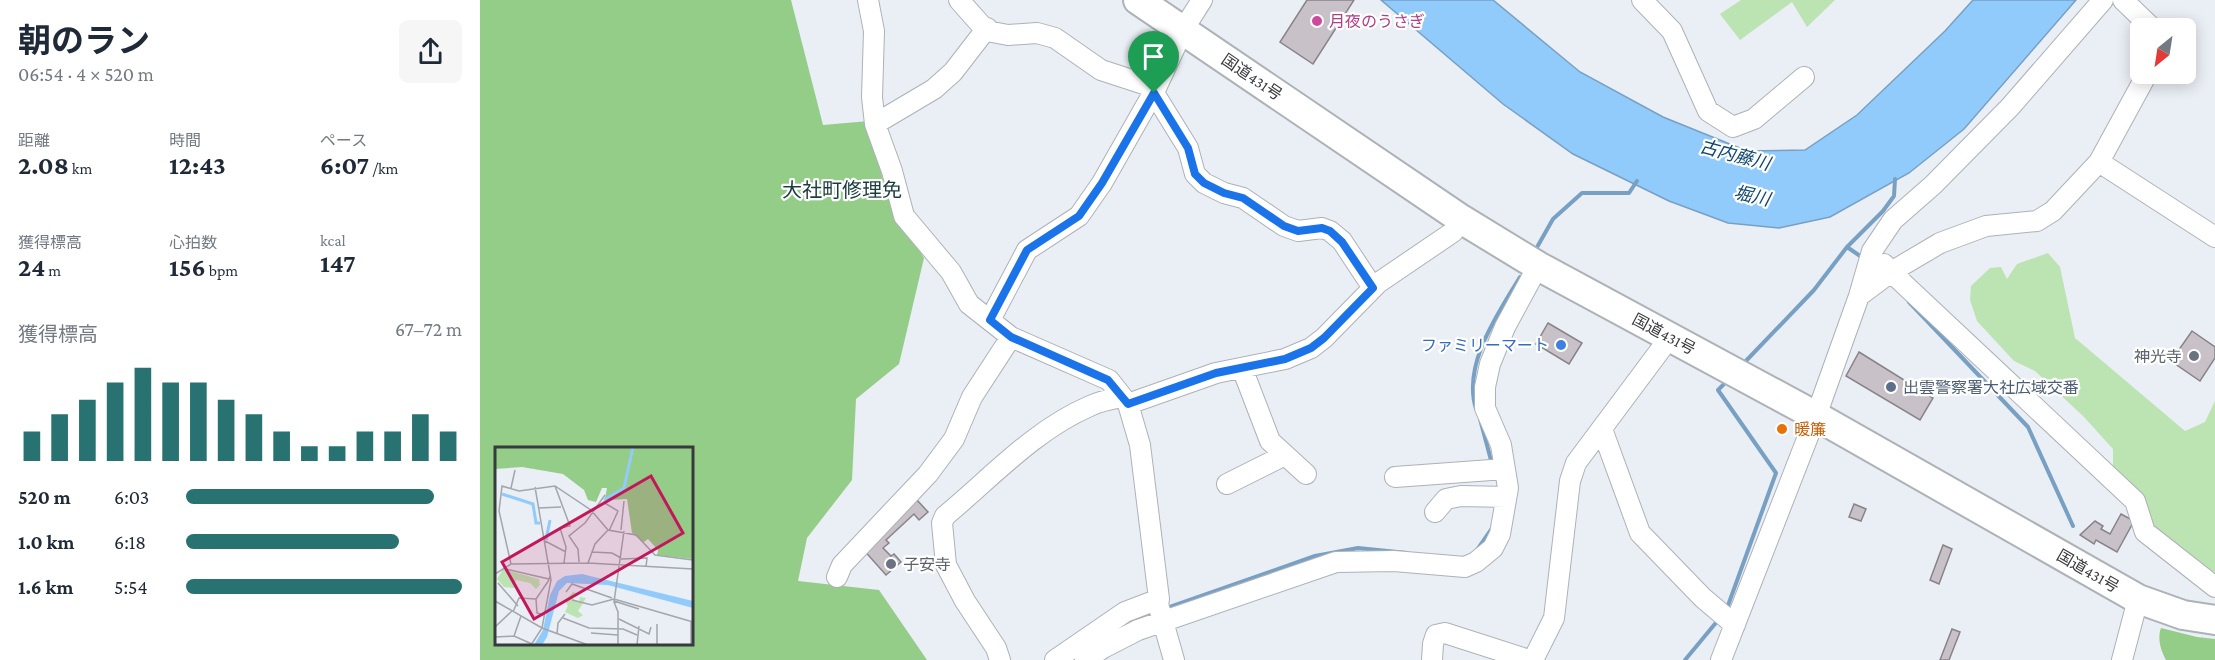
<!DOCTYPE html>
<html lang="ja">
<meta charset="utf-8">
<style>
:root{--surface:#fff;--page:#f6f6f7;--text:#1f2937;--muted:#747a83;--accent:#287271}
body{margin:0;font-family:"Crimson Pro","Noto Sans JP",serif;background:var(--page);color:var(--text);height:100vh;display:flex;flex-direction:column;font-size:22px;white-space:nowrap}
*{box-sizing:border-box;margin:0}
p{font-size:20px;color:var(--muted)}
.icon{flex:none;width:33px;height:33px;fill:none;stroke:currentColor;stroke-width:2;stroke-linecap:round;stroke-linejoin:round}
.map{position:relative;flex:1;overflow:hidden}
.panel{display:flex;flex-direction:column;background:var(--surface);width:480px}
.panel>*{flex:none}
.needle{width:39px;rotate:210deg}
.buttons{position:absolute;left:1650px;top:18px;display:grid;gap:12px}
.buttons a{display:grid;place-items:center;width:66px;height:66px;border-radius:9px;background:var(--surface);box-shadow:0 3px 15px #0003;font-size:30px}
.pin{position:absolute;display:grid;place-items:center;width:51px;height:51px;color:#fff;margin:-62px -26px;border-radius:50% 50% 50% 0;rotate:-45deg;box-shadow:0 0 6px #0007}
.pin .icon{rotate:45deg}
.round{display:grid;place-items:center;flex:none;width:63px;height:63px;border-radius:9px;background:var(--page)}
.summary{display:flex;align-items:center;justify-content:space-between;height:102px;padding:0 18px}
h1{font-size:33px;font-weight:700;line-height:45px}
.figures{display:grid;grid-template-columns:repeat(3,1fr);gap:9px;height:102px;padding:6px 18px}
.figures div{display:grid;align-content:center}
.figures b{font-size:26px;font-weight:700}
.figures small{font-size:16px;font-weight:400}
.figures p{font-size:16px}
.chart{height:168px;padding:12px 18px}
.chart p{display:flex;justify-content:space-between}
.chart svg{width:100%;height:108px;margin-top:6px;stroke:var(--accent);stroke-width:6}
ul{padding:0 18px;list-style:none;font-size:20px}
li{display:grid;grid-template-columns:96px 72px 1fr;align-items:center;height:45px}
li i{height:15px;border-radius:8px;background:var(--accent)}
main{display:flex;flex:1;min-height:0}
.map>svg:first-child{display:block}
</style>
<main>
<section class="panel">
<div class="summary"><div><h1>朝のラン</h1><p>06:54 · 4 × 520 m</p></div><a class="round"><svg class="icon" aria-label="share" viewBox="0 0 24 24"><path d="M12 15V3M7 8l5-5 5 5M5 13v7h14v-7"/></svg></a></div>
<div class="figures">
<div><p>距離</p><b>2.08<small> km</small></b></div>
<div><p>時間</p><b>12:43</b></div>
<div><p>ペース</p><b>6:07<small> /km</small></b></div>
</div>
<div class="figures">
<div><p>獲得標高</p><b>24<small> m</small></b></div>
<div><p>心拍数</p><b>156<small> bpm</small></b></div>
<div><p>kcal</p><b>147</b></div>
</div>
<div class="chart"><p><span>獲得標高</span>67–72 m</p>
<svg viewBox="0 0 160 44" preserveAspectRatio="none"><path d="M5 44V32M15 44V25M25 44V19M35 44V12M45 44V6M55 44V12M65 44V12M75 44V19M85 44V25M95 44V32M105 44V38M115 44V38M125 44V32M135 44V32M145 44V25M155 44V32"/></svg>
</div>
<ul>
<li><b>520 m</b>6:03<i style="width:90%"></i></li>
<li><b>1.0 km</b>6:18<i style="width:77%"></i></li>
<li><b>1.6 km</b>5:54<i style="width:100%"></i></li>
</ul>
</section>
<div class="map">
<svg width="1735" height="660" viewBox="0 0 1735 660">
<rect width="100%" height="100%" fill="#eaeef5"/>
<path fill="#bce3b2" d="M1261,0H1355L1327,27L1312,2L1260,40L1240,14Z
M1568,253L1580,267L1595,338L1705,431L1725,422L1735,401V574L1685,540L1669,527L1633,473V449L1604,417L1555,371L1534,361L1497,321L1490,300L1491,286L1510,268L1521,267L1527,279L1537,264Z"/>
<path fill="#94cd87" fill-rule="evenodd" d="M0,0H311L343,125L389,121L407,197L444,258L419,364L376,399L372,480L327,538L318,581L399,590L447,660H0ZM16,448H212V644H16Z
M1681,628L1717,637L1735,639V660H1686C1681,651 1677,639 1681,628Z"/>
<path fill="#91cbfc" stroke="#77a0c3" stroke-width="1.5" d="M901,0H1013L1100,72L1183,117L1267,151L1325,150L1377,115L1465,31L1493,0H1596L1484,129L1429,173L1350,217L1299,228L1248,223L1189,201L1093,154L1023,104Z"/>
<g fill="none" stroke-linecap="round" stroke-linejoin="round">
<path stroke="#77a0c3" stroke-width="4" d="M1056,249L1073,219L1102,193H1149L1157,181
M1383,258L1367,247L1403,211L1414,196L1415,179
M1429,302L1548,427L1593,526
M1263,364L1334,290L1367,247
M996,409C982,364 1018,314 1040,277
M1000,419L1012,464
M997,550L1013,527
M687,608L835,556L878,548L927,553
M1246,611L1296,473L1238,390L1248,380
M635,631L658,618L674,612
M1205,660L1239,619"/>
</g>
<path fill="#c8c2c8" stroke="#888389" stroke-width="1.5" d="M827,0H874L833,64L800,42Z
M1068,323L1102,343L1089,364L1056,344Z
M1712,331L1735,347V358L1720,381L1691,361Z
M1379,352L1453,398L1440,420L1366,376Z
M437,500L448,512L439,520L434,514L406,540L409,543L403,548L411,556L414,554L421,562L406,575L381,547L400,535Z
M1374,504L1386,509L1381,521L1369,517Z
M1641,514L1654,521L1637,552L1616,540L1614,544L1600,535L1615,521L1623,526L1621,529L1630,534Z
M1463,545L1472,549L1459,584L1450,580Z
M1472,629L1480,632L1469,660H1460Z"/>
<g fill="none" stroke-linecap="round" stroke-linejoin="round">
<g stroke="#adb1b8" stroke-width="22">
<path id="minor" d="M388,0L394,31L392,97L395,124L412,171L424,216L471,272L489,304L531,337L629,380L648,404L660,445L679,599L678,604L694,660
M479,0L502,26L512,32L528,35L557,33L575,38L621,70L676,88
M1162,0L1192,31L1228,111L1253,127L1274,119L1324,77
M1643,0L1672,28
M674,93L708,148L715,174L724,183L744,193L763,198L804,226L818,231L842,228L850,231L862,241L893,288
M395,124L454,89L473,72L507,28
M1619,162L1735,237
M1404,264L1411,272L1460,243L1506,226L1557,221L1573,211L1619,162L1667,74
M1379,296L1411,272L1655,501L1665,532L1735,587
M510,320L547,250L599,216L622,183L676,88L703,30L722,0
M762,368L790,441L826,474
M648,404L736,373L805,359L831,348L844,338L898,283L973,232L981,219
M1122,429L1160,533L1223,598L1255,625
M915,477L1025,469
M747,484L805,455
M955,512L966,499L981,496L1026,497
M357,577L362,565L448,474L474,439L492,397L531,337
M520,660L516,648L485,601L466,565L462,523L465,516C511,478 554,430 610,406C620,401 631,399 642,397
M575,660L645,612L679,599
M605,660L623,648L658,630L856,562L914,561L985,567L996,562L1013,548L1020,534L1028,488L1021,445L1005,408V387L1010,364L1025,327L1058,266
M952,660L953,644L956,635L965,633L1049,660
M1053,660L1074,618L1090,481L1096,463L1190,337
M1241,660L1336,416L1379,296L1392,251L1413,220L1453,185L1530,107L1623,0
M1642,660L1658,599"/>
</g>
<g stroke="#adb1b8" stroke-width="32">
<path id="highway" d="M658,0L981,219L1058,266L1336,416L1658,599L1703,615L1735,620"/>
</g>
<use href="#minor" stroke="#fff" stroke-width="20"/>
<use href="#highway" stroke="#fff" stroke-width="28"/>
</g>
<g fill="none" stroke-linecap="round" stroke-linejoin="round">
<g stroke="#fff" stroke-width="12">
<path id="route" d="M674,93L708,148L715,174L724,183L744,193L763,198L804,226L818,231L842,228L850,231L862,242L893,288L844,338L831,348L805,359L736,373L648,404L628,380L531,337L510,320L547,250L599,216L622,183Z"/>
</g>
<use href="#route" stroke="#1a73e8" stroke-width="8"/>
</g>
<circle fill="#d1479c" stroke="#fff" stroke-width="2" cx="837" cy="21" r="6"/>
<circle fill="#3f7fe0" stroke="#fff" stroke-width="2" cx="1081" cy="345" r="6"/>
<g fill="#6b7280" stroke="#fff" stroke-width="2">
<circle cx="1714" cy="356" r="6"/>
<circle cx="411" cy="564" r="6"/>
</g>
<circle fill="#5c6f8a" stroke="#fff" stroke-width="2" cx="1411" cy="387" r="6"/>
<circle fill="#e8710a" stroke="#fff" stroke-width="2" cx="1302" cy="429" r="6"/>
<g text-anchor="middle" dominant-baseline="central" stroke-width="4.5" stroke-linejoin="round" paint-order="stroke">
<g font-size="16" fill="#b23c85" stroke="#fff" text-anchor="start">
<text x="849" y="21">月夜のうさぎ</text>
</g>
<g font-size="16" fill="#393a3d" stroke="#fff">
<text transform="translate(772 77) rotate(34)">国道431号</text>
<text transform="translate(1184 334) rotate(28)">国道431号</text>
<text transform="translate(1608 571) rotate(30)">国道431号</text>
</g>
<g font-size="16" fill="#366cbe" stroke="#fff" text-anchor="end">
<text x="1069" y="345">ファミリーマート</text>
</g>
<g font-size="16" fill="#5b616d" stroke="#fff" text-anchor="end">
<text x="1702" y="356">神光寺</text>
<text x="423" y="564" text-anchor="start">子安寺</text>
</g>
<g font-size="16" fill="#4e5e75" stroke="#fff" text-anchor="start">
<text x="1423" y="387">出雲警察署大社広域交番</text>
</g>
<g font-size="16" fill="#c56008" stroke="#fff" text-anchor="start">
<text x="1314" y="429">暖簾</text>
</g>
<g font-size="18" font-style="italic" fill="#0f476e" stroke="#fff">
<text transform="translate(1255 155) rotate(15)">古内藤川</text>
<text transform="translate(1272 196) rotate(13)">堀川</text>
</g>
<g font-size="20" fill="#1b3d3d" stroke="#fff">
<text x="362" y="190">大社町修理免</text>
</g>
</g>
<g transform="translate(15 447)">
<rect width="198" height="198" fill="#eaeef5"/>
<path d="M8,122L44,132L45,138L41,142L35,136L21,133L19,141L9,140L2,132ZM78,145L81,146L78,152L84,155L85,150L91,151L83,164L88,168L83,171L70,165L73,159L70,154Z" fill="#bce3b2"/>
<path d="M0,0H198V112L162,108L163,103L153,92L149,95L137,86L132,52L114,53L110,51L112,41H107L101,55L93,53L89,43L68,27L27,20L0,22Z" fill="#94cd87"/>
<path d="M87,127L198,154V161L113,138L72,136L64,144L52,190L47,198H39L48,183L55,148L62,134L70,129Z" fill="#91cbfc"/>
<path fill="none" stroke="#91cbfc" stroke-width="3" d="M132,27L138,0M7,47L38,57L41,76H45M109,53L129,41L132,27M51,93L55,73"/>
<path fill="none" stroke="#a3a6ab" stroke-width="1.5" d="M60,39L75,79L65,81L71,100L69,116M16,41L20,23M108,55L123,64L114,84M44,61L66,60M126,83L129,54M50,94L71,105M97,105L117,106L126,111M126,112L152,111L151,120M84,115L83,102L74,89L90,76L110,48M93,116L100,97L113,83M16,117L4,64L7,39L24,44L60,39L96,63L113,83L141,88L160,108L198,113M11,122L54,132L55,129M0,127L16,117L93,116L198,122M3,136L23,159M71,145L77,137L117,151M77,153L97,158L119,152L198,175M0,154L47,181L93,198M119,154L144,162M18,165L24,151L41,152M49,168L42,166L41,152L54,133M68,171L94,181L128,182L142,188M124,172L154,187L156,180M162,177V198M0,180L17,164M96,186L123,188M62,187L63,176L70,167M19,189L26,169M0,190L19,189L37,197M36,198L47,181L56,133L40,40M123,198V165L119,155L129,84M142,198L144,179M196,198V175"/>
<path fill="#c2185b" fill-opacity="0.15" stroke="#c2185b" stroke-width="3" d="M156,29L188,86L39,172L7,115Z"/>
<rect width="198" height="198" fill="none" stroke="#393a3d" stroke-width="3"/>
</g>
</svg>
<div class="buttons">
<a><svg class="needle" viewBox="-14 -14 28 28"><path d="M0-13l5 13h-10z" fill="#e53935"/><path d="M0 13l5-13h-10z" fill="#747a83"/></svg></a>
</div>
<div class="pin" style="left:674px;top:93px;background:#1e9e55"><svg class="icon" aria-label="arrive" viewBox="0 0 24 24"><path d="M6 21V4h12l-3 4 3 4H6"/></svg></div>
</div>
</main>
